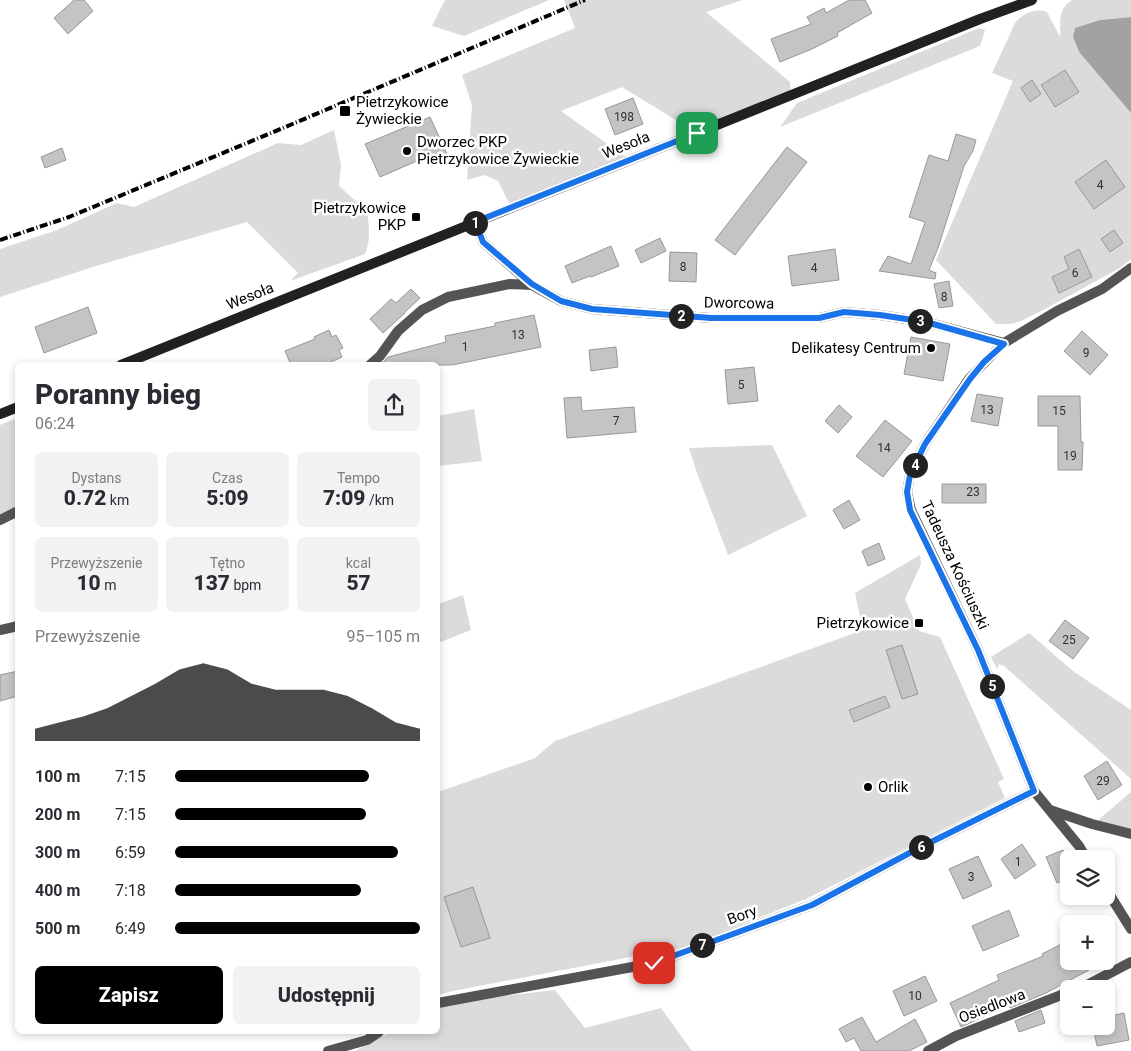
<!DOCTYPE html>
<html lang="pl">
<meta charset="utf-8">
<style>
:root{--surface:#fff;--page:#f2f2f3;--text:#2b2b33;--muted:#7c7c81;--accent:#000}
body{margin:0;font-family:Roboto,sans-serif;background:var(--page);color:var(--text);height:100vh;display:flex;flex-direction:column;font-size:19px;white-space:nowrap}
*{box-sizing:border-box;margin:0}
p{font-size:16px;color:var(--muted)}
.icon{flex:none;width:28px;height:28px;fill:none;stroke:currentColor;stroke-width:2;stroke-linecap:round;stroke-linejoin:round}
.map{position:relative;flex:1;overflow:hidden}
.sheet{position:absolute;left:15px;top:362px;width:425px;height:672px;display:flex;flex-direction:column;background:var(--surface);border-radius:8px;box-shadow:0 2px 8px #0003}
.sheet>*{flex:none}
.tools{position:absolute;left:1060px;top:850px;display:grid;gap:10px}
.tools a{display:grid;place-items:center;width:55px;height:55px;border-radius:8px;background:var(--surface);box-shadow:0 2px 8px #0003;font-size:25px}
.pin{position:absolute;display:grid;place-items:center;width:42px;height:42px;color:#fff;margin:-21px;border-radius:10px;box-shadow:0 2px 8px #0006}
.km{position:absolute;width:25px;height:25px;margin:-12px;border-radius:50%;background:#222;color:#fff;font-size:14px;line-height:25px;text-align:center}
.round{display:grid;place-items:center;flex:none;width:52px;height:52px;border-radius:8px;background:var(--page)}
.summary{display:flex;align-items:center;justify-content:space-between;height:85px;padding:0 20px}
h1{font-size:28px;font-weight:800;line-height:38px}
.figures{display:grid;grid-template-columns:repeat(3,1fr);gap:8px;height:85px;padding:5px 20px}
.figures div{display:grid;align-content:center;border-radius:8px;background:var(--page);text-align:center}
.figures b{font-size:21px;font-weight:800}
.figures small{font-size:14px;font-weight:400}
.figures p{font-size:14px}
.chart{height:140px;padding:10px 20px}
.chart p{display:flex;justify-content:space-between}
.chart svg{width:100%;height:90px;margin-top:5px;fill:var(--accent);opacity:.7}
.primary-button{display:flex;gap:10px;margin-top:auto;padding:10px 20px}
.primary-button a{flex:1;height:58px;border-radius:8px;background:var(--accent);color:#fff;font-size:20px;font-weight:800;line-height:58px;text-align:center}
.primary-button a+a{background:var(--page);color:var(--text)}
ul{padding:0 20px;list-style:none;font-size:16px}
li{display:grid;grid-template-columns:80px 60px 1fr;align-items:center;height:38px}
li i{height:12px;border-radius:6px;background:var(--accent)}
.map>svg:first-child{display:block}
</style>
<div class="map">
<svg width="1131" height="1051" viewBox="0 0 1131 1051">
<rect width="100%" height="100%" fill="#fff"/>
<path fill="#dbdbdb" d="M445,0H549L464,36L432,26Z
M564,0H743L706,12L790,82L791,94L697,133L622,87L561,111L630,160L511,207L498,181L485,175L467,180L472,105L462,75L575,28Z
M1072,0H1131V17L1100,20L1075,28L1073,37L1079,52L1131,113V259L1120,268L1043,310L1021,321L1011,324H996L936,260L1013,81L992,73L1015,23C1023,13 1036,8 1047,12L1060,37C1061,22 1057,9 1072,0Z
M979,28L985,30L980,46L780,127L797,103Z
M334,130L341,165L339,186L367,211C369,226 371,240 365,254L290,281L298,273L247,222L96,266L0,297V249L57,230L117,203L134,207L278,143L301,145Z
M474,409L482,461L438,466V416Z
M17,418V507L0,517V425Z
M772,445L807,516L728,555L696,470L689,448Z
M920,555L921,564L905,599L919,631L940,637L1004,779L998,782L1005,798L806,899L688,946L453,991L438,995V792L535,758L555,741L863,630L855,593Z
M463,595L471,630L438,643V604Z
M1029,633L1073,671L1131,710V779L1004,666L999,664L997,669L991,657Z
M1131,792V830L1097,821Z
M555,990L585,1028L661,1008L692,1051H355L389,1033L438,1032V1008L477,999Z"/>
<path fill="#a2a2a2" d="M1131,17V113L1079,52L1073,37L1075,28L1100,20Z"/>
<path fill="#c4c4c4" stroke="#989898" d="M74,0H84L93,11L68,34L54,18Z
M849,0H865L872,13L837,33L838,36L812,49L780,62L771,39L811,24L807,17L824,8L826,13Z
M1065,70L1079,92L1055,107L1041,85Z
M1032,80L1041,94L1030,102L1021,88Z
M633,98L643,124L615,135L605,109Z
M430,117L449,158L430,166L426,157L380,177L365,144Z
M956,134L976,140L973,151L964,166L938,248L929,270L936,273L935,279L879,271L888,256L911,264L925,222L909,217L929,155L948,161Z
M787,147L807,162L735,255L715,240Z
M62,148L66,160L45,168L41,157Z
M1106,160L1125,187L1094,209L1075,182Z
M1114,230L1123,243L1110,252L1101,239Z
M660,238L666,251L641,263L635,250Z
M611,246L619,266L591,277L590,276L572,283L565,266Z
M835,249L839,280L792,286L788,256Z
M1079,249L1092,277L1059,293L1052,277L1069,269L1064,257Z
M670,252L697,253L696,282L669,281Z
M949,281L953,306L939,308L934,284Z
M411,289L420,298L404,313H405L383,333L370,319L391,299L396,303Z
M88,307L97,333L44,353L35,327Z
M534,315L541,347L452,365H380L388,357L446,342L445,336L495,326V323Z
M329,330L332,337L336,335L343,348L339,350L342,357L324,365H291L285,351L315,339L314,337Z
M1082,331L1108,355L1090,375L1064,351Z
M911,337L950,344L943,381L904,374Z
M616,347L618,367L591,371L589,350Z
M754,367L758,401L728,404L725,370Z
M977,394L1003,398L998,426L971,421Z
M1038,396H1080L1081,442H1083L1082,470H1058V426H1038Z
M581,397L582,411L634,407L636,432L567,438L564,398Z
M839,405L852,417L838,433L825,421Z
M885,420L912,441L883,477L856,456Z
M942,484H986V503H942Z
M849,500L860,520L844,529L833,510Z
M879,543L885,559L868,566L862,551Z
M1065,620L1089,638L1073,659L1049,641Z
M902,645L918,694L902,699L886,650Z
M18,671V696L0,701V675Z
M885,696L890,707L854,722L849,710Z
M1107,761L1122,785L1098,800L1084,776Z
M1022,844L1036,865L1015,879L1001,859Z
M1063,850L1069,863V878L1057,883L1046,857Z
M978,856L992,886L963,899L949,869Z
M473,887L490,938L461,947L444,897Z
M1009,910L1019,936L983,951L972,926Z
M1069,940V961H1085L1089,970L1046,993L1010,1008L1009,1005L961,1027L950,1003L999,980L997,975L1043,956L1042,954Z
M925,976L937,1001L904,1016L893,991Z
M1041,1010L1045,1023L1019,1032L1015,1021Z
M1124,1013L1129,1040L1097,1046L1093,1026H1106V1017Z
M862,1017L876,1042L915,1019L927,1042L909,1051H861L854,1038L846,1042L839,1029Z"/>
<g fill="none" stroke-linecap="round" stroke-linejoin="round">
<path stroke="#545454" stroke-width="10" d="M475,222L483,242L532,285L561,301L592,309L711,318H819L844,312L880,315L926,322L1004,343
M370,365L380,356L398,331L422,310L448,297L510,284L532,285
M0,520L18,511
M0,630L18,626
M1050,810L1092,824L1131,834
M1077,989L1089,984L1131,962
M438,1003L654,963L812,905L917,849L1034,791
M328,1051L367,1040L379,1032
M928,1051L956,1036L1069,992"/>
<path stroke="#545454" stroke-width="10" d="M1087,859L1079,846L1034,791L978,650L911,510L907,492L910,475L925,444L969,379L984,363L1004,343L1057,311L1102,289L1131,268
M1106,889L1131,929"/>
<path stroke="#212121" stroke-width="10" d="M121,365L980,19L1032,0
M0,414L18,407"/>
<path stroke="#000" stroke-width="4" stroke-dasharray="8 2.5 1 2.5" stroke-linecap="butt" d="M0,240L69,217L283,128L585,0"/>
</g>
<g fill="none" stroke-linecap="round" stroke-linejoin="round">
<g stroke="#fff" stroke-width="10">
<path id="route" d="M654,963L812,905L917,849L1034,791L978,650L910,510L907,492L910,475L925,444L970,379L984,362L1004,344L926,322L880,315L844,312L819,318H711L592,309L561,301L532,284L483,242L475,222L697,133"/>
</g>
<use href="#route" stroke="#1a73e8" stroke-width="6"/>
</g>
<g fill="#000" stroke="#fff" stroke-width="2">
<rect x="339" y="105" width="12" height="12" rx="2.5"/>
<circle cx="407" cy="151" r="5"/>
<rect x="411" y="212" width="10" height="10" rx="2.5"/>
<circle cx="931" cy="348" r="5"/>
<rect x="914" y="618" width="10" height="10" rx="2.5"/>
<circle cx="868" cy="787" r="5"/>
</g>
<g text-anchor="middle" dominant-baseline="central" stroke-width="5" stroke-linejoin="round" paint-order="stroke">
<g font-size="12" fill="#313131">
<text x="624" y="117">198</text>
<text x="1100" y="185">4</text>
<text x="683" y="267">8</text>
<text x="814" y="268">4</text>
<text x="1075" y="273">6</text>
<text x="944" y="297">8</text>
<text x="518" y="335">13</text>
<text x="465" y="347">1</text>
<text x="1086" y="353">9</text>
<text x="741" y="385">5</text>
<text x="987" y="410">13</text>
<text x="1059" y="411">15</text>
<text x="616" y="421">7</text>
<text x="884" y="448">14</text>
<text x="1070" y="456">19</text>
<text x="973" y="492">23</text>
<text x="1069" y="640">25</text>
<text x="1103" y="781">29</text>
<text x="1018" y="862">1</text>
<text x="971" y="877">3</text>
<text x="915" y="996">10</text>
</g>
<g font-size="15" fill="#000" stroke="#fff" text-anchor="start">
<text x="356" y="102">Pietrzykowice<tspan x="356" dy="17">Żywieckie</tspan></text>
<text x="417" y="142">Dworzec PKP<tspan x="417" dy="17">Pietrzykowice Żywieckie</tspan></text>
<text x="406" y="208" text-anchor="end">Pietrzykowice<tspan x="406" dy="17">PKP</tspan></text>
<text x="921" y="348" text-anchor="end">Delikatesy Centrum</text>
<text x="909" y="623" text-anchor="end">Pietrzykowice</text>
<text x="878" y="787">Orlik</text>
</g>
<g font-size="15" fill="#000" stroke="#fff">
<text transform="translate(626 145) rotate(-22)">Wesoła</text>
<text transform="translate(250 296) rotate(-22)">Wesoła</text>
<text transform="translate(739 303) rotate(1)">Dworcowa</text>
<text transform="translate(955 565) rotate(65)">Tadeusza Kościuszki</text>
<text transform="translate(742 915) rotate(-20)">Bory</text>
<text transform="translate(992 1006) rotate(-21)">Osiedlowa</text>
</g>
</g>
</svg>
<div class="tools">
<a><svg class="icon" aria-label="layers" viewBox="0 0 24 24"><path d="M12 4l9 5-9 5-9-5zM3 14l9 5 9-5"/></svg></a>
<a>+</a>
<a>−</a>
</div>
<div class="pin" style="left:697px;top:133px;background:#1e9e55"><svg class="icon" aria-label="arrive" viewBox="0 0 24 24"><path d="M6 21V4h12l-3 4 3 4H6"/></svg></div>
<div class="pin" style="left:654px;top:963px;background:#d93025"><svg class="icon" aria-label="check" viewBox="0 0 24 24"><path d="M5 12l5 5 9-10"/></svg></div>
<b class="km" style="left:475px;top:223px">1</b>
<b class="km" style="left:681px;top:316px">2</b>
<b class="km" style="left:920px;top:321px">3</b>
<b class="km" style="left:915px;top:465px">4</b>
<b class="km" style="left:992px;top:686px">5</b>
<b class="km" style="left:921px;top:847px">6</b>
<b class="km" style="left:702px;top:945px">7</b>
<section class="sheet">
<div class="summary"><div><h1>Poranny bieg</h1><p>06:24</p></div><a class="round"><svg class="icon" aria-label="share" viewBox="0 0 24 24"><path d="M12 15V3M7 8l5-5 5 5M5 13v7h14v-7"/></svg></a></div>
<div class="figures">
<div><p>Dystans</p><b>0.72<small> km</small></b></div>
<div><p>Czas</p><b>5:09</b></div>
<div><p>Tempo</p><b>7:09<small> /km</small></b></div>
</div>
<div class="figures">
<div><p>Przewyższenie</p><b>10<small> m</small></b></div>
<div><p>Tętno</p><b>137<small> bpm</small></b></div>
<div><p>kcal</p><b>57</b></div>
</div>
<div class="chart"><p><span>Przewyższenie</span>95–105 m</p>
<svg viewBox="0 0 160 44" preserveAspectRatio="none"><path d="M0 44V38L10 35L20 32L30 28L40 22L50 16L60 9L70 6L80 9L90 16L100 19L110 19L120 19L130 22L140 28L150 35L160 38V44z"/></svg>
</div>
<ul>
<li><b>100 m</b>7:15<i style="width:79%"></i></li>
<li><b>200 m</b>7:15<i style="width:78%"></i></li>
<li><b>300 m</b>6:59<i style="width:91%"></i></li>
<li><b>400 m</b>7:18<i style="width:76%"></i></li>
<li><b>500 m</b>6:49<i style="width:100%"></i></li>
</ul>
<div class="primary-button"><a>Zapisz</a><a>Udostępnij</a></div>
</section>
</div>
